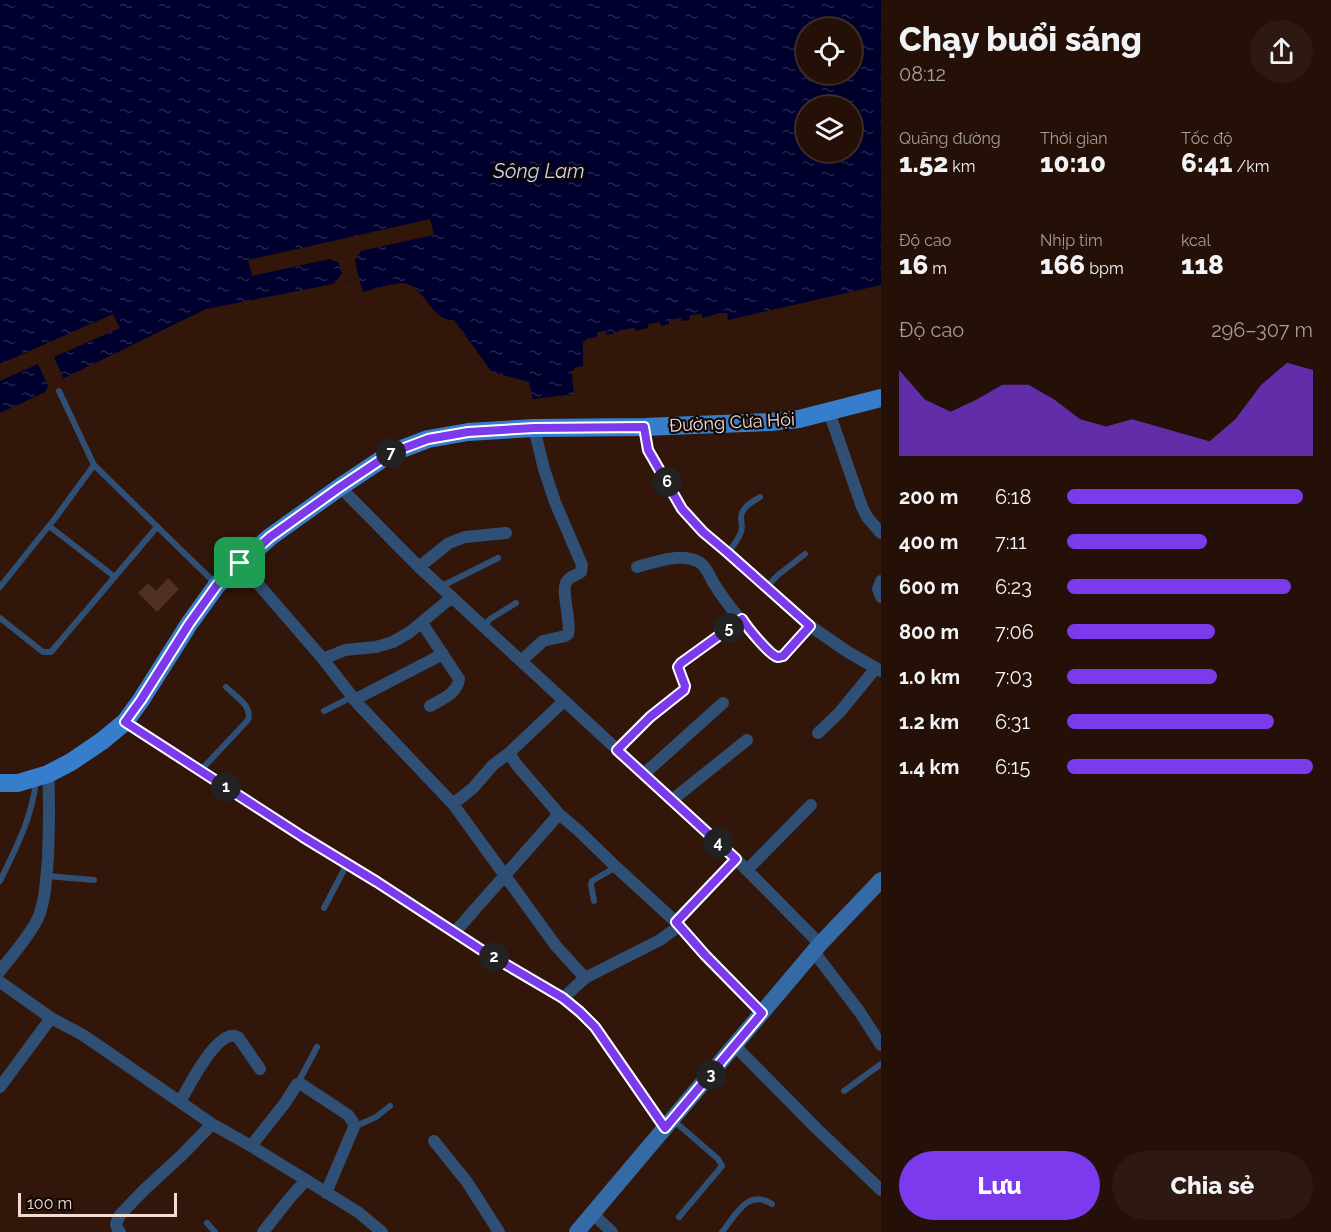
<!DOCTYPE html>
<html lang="vi">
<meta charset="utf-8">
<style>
:root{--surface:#251007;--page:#2d1911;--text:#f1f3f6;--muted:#a39d9b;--line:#423028;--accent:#7c3aed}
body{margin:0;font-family:Raleway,sans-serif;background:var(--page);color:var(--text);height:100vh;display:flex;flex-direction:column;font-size:22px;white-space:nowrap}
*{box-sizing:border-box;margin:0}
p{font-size:20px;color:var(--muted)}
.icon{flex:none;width:33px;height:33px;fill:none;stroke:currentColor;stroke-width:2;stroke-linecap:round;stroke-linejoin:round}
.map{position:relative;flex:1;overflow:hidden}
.drawer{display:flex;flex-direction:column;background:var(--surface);width:450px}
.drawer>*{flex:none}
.buttons{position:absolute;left:796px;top:18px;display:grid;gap:12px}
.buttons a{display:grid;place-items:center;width:66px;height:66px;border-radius:50%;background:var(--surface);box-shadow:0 3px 15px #0003,0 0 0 2px var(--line);font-size:30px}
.scale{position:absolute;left:18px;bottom:15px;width:159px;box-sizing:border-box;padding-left:6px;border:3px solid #f0dcd3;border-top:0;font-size:16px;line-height:21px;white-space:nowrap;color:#f0dcd3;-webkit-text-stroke:4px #110602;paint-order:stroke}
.pin{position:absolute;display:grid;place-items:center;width:51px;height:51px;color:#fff;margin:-26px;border-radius:12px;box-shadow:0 3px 9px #0006}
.km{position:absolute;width:30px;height:30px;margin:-15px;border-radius:50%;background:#222;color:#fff;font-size:16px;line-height:30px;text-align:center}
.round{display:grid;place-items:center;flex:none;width:63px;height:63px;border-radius:32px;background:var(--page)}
.head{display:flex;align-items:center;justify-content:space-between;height:102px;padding:0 18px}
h1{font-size:33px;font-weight:800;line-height:45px}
.metrics{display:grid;grid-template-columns:repeat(3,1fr);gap:9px;height:102px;padding:6px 18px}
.metrics div{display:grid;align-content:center}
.metrics b{font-size:26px;font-weight:800}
.metrics small{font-size:16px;font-weight:400}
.metrics p{font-size:16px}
.chart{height:168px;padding:12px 18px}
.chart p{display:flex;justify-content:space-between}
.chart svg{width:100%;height:108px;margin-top:6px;fill:var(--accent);opacity:.7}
.button{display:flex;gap:12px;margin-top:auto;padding:12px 18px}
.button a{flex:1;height:69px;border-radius:36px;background:var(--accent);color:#fff;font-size:24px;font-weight:800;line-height:69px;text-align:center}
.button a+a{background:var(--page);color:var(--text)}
ul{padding:0 18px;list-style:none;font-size:20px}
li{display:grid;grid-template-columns:96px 72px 1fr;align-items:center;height:45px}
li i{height:15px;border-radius:8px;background:var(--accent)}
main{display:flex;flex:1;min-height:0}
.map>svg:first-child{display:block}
</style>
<main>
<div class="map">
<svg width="881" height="1232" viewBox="0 0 881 1232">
<defs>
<pattern id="water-ripples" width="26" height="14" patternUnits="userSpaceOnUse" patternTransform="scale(1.5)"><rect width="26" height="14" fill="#00002f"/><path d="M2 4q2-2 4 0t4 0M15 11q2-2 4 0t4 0" fill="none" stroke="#26254c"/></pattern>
</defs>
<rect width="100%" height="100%" fill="#311609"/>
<path fill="url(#water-ripples)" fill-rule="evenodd" d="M0,0H881V285L728,320L727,313H720L702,318V314L690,315L689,320L681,321V318L669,320V324L661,326L660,322L648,324V328L635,331V328L619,330V332L607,335L606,331L597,332V337L587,339L583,342V366L576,367L572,371V379L574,394L533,399L529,382L492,372L454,320C429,321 425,283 401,283C390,284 374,289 363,292L359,279L206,309L48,386L45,392L0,413ZM807,28H852V74H807ZM807,106H852V152H807Z"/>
<path fill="#311609" d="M430,219L434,235L361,251L355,260L359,279L333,284L342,274L339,263L330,259L252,276L248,260Z
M113,314L120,328L54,357L64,379L48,386L38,364L0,381V364Z"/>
<path fill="#4f3123" d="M168,578L179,589L157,612L138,593L148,583L156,591Z"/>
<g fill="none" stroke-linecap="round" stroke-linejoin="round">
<path stroke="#2f4f75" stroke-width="6" d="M59,391L94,465L217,585
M49,526L115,577
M728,553C733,546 738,540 741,532C743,526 741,523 741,517C742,507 752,502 760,497
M0,587L56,517L94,465
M440,587L498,558
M766,587L778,575L805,554
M0,618L43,652H51L157,527
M483,627L490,619L516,603
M324,711L352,697
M201,770L248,720C253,706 235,696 226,687
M47,876L94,880
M0,881C16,848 32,818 36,781
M594,901L591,885L592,881L616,867
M324,908L347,864
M298,1083L317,1047
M844,1091L881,1064
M673,1120L718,1159L722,1166L679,1217
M354,1127L376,1117L390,1106
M207,1223L215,1232
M722,1232C735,1216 748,1188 772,1204"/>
<path stroke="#2f4f75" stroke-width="12" d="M829,412L862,507L867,517L881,533
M644,427L648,450L682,509L703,532L728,553L810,626L848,652L881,671
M340,487L419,567L736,859L820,944
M240,563L323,659L358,704L453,804L556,946L585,978
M419,567L449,543L465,537L506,533
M637,567C656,562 678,553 697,561C705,564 709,575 713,582C728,607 754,637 776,657L783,656L810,626
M881,581L878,589L881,597
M422,623L459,679C457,694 442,699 430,706
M323,659L345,650L376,647L393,642L410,632L452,597
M521,661L543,641L565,636L568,634C572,621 559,587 568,580C571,576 577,575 581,572L582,565L555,502L544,469L534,428
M354,700L443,654
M125,722L303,837L377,882L483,951L563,998L580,1012L595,1027L665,1128
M818,733L839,713L876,668
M617,750L650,717L684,690L685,685L678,667L681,663L742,619
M509,753L516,764L559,814L579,831L616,867L676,922L705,955L762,1013
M644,774L723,703
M672,800L747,740
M453,804L473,788L493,765L509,753L564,701
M747,870L811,805
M676,922L736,859
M455,932L559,814
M814,952L859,1011L881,1045
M0,971C13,954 29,937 38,918C46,899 46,878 48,858C49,830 50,802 48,774
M0,982L51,1018L83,1035L212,1124L251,1146L358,1212L382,1232
M563,998L585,978L660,940L679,926
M735,1046L816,1128L881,1190
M0,1087L51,1018
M180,1102C188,1088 218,1027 238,1037L260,1069
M434,1141L467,1182L499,1232
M251,1146L285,1103L297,1084H301L348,1115L353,1122L354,1127L326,1193
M593,1214L612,1232
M120,1232L117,1228L116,1224L120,1215L144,1190L183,1154L212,1124
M263,1232L289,1199L306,1180"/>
<path stroke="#346aa5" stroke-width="16" d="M577,1232L820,944L881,880"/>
<path stroke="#367ecb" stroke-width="18" d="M0,783H18L48,774L71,762L102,741L125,722L141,700L189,624L217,585L270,537L340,487L391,453L428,439L468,432L534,428L644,427L771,422L799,419L881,398"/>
</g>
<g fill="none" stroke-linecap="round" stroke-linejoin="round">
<g stroke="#fff" stroke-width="12">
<path id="route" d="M644,427L648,450L682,509L703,532L728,553L810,626L783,656C781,656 780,657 778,657C770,656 747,627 742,619L681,663L678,667L685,686L684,690L650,717L617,750L736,859L676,922L705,955L762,1013L665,1128L595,1027L580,1012L563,998L483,951L377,882L303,837L125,722L141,700L189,624L217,585L270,537L340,487L391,453L428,439L468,432L534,428Z"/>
</g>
<use href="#route" stroke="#7c3aed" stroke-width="8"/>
</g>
<g text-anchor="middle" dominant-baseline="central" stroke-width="4.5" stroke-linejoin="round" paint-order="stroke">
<g font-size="18" fill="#f0dcd3" stroke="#110602">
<text transform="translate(732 422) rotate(-3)">Đường Cửa Hội</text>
</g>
<g font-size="20" font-style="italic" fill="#c4d7fb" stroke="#110602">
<text x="539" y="171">Sông Lam</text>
</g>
</g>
</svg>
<div class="buttons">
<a><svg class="icon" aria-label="locate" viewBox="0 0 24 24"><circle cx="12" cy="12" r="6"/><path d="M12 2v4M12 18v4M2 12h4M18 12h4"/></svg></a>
<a><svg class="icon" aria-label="layers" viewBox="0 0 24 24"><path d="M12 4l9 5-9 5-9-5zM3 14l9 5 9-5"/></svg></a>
</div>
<div class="scale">100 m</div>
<div class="pin" style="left:240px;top:563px;background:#1e9e55"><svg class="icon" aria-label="arrive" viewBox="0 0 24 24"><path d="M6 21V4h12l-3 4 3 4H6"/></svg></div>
<b class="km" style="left:226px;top:787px">1</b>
<b class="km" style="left:494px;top:957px">2</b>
<b class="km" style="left:711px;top:1075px">3</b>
<b class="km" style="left:718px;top:843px">4</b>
<b class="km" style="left:729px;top:628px">5</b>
<b class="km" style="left:667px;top:482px">6</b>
<b class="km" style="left:391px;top:453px">7</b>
</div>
<section class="drawer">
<div class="head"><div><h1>Chạy buổi sáng</h1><p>08:12</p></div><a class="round"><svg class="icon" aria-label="share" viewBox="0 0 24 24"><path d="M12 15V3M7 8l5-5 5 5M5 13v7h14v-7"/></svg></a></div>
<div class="metrics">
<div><p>Quãng đường</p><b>1.52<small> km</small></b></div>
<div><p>Thời gian</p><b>10:10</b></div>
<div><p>Tốc độ</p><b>6:41<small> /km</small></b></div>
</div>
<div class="metrics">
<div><p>Độ cao</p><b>16<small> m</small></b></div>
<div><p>Nhịp tim</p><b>166<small> bpm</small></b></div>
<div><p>kcal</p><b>118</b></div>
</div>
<div class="chart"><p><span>Độ cao</span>296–307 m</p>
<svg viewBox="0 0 160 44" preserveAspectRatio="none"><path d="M0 44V9L10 21L20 26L30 21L40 15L50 15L60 21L70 29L80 32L90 29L100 32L110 35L120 38L130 29L140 15L150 6L160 9V44z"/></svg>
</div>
<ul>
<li><b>200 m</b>6:18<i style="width:96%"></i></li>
<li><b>400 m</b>7:11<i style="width:57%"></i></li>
<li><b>600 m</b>6:23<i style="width:91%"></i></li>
<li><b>800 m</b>7:06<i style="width:60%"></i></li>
<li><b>1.0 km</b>7:03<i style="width:61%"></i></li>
<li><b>1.2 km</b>6:31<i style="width:84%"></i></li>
<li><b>1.4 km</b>6:15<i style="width:100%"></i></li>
</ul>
<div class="button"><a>Lưu</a><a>Chia sẻ</a></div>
</section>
</main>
